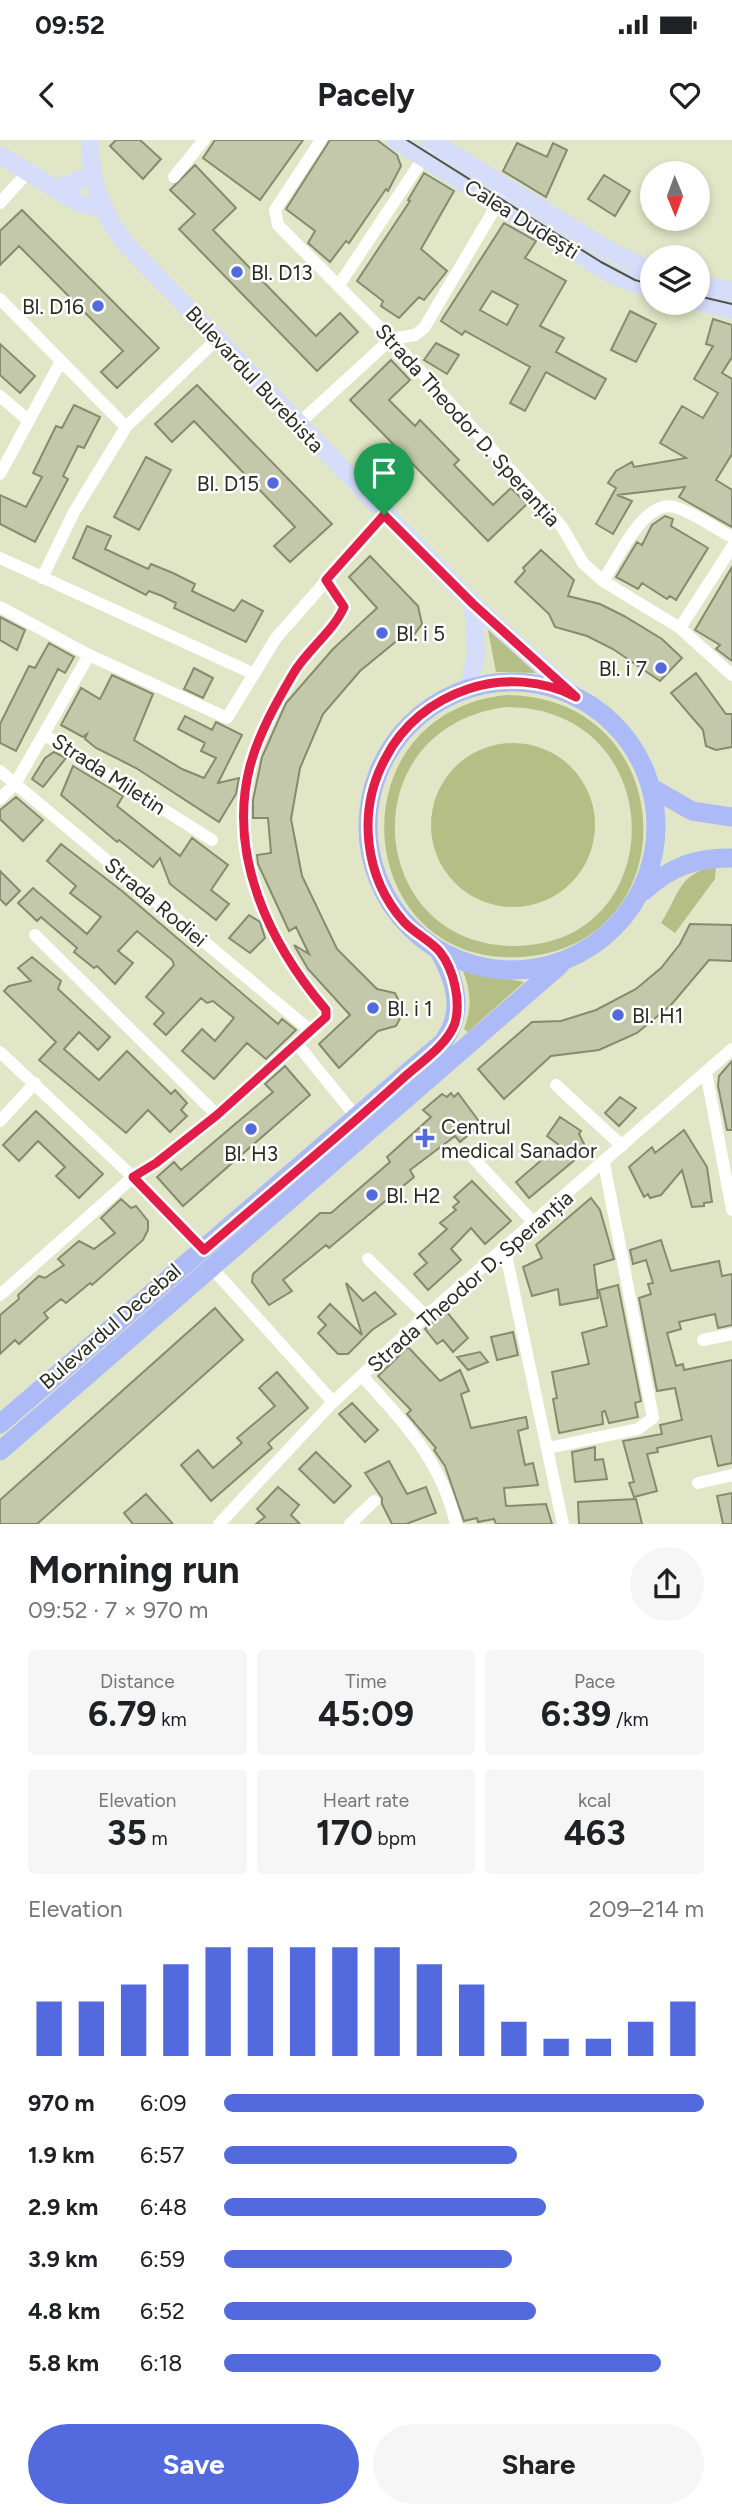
<!DOCTYPE html>
<meta charset="utf-8">
<style>
:root{--surface:#fff;--page:#f6f6f6;--text:#202124;--muted:#757577;--accent:#536adf}
body{margin:0;font-family:Figtree,sans-serif;background:var(--page);color:var(--text);height:100vh;display:flex;flex-direction:column;font-size:26px;white-space:nowrap}
*{box-sizing:border-box;margin:0}
p{font-size:23px;color:var(--muted)}
.icon{flex:none;width:38px;height:38px;fill:none;stroke:currentColor;stroke-width:2;stroke-linecap:round;stroke-linejoin:round}
.map{position:relative;height:1384px;overflow:hidden}
.panel{display:flex;flex-direction:column;background:var(--surface);flex:1}
.panel>*{flex:none}
.needle{width:46px;rotate:179deg}
.tools{position:absolute;left:640px;top:21px;display:grid;gap:14px}
.tools a{display:grid;place-items:center;width:70px;height:70px;border-radius:50%;background:var(--surface);box-shadow:0 4px 10px #0003;font-size:35px}
.pin{position:absolute;display:grid;place-items:center;width:60px;height:60px;color:#fff;margin:-72px -30px;border-radius:50% 50% 50% 0;rotate:-45deg;box-shadow:0 0 7px #0007}
.pin .icon{rotate:45deg}
.round{display:grid;place-items:center;flex:none;width:74px;height:74px;border-radius:37px;background:var(--page)}
.head{display:flex;align-items:center;justify-content:space-between;height:119px;padding:0 28px}
h1{font-size:38px;font-weight:700;line-height:52px}
.stats{display:grid;grid-template-columns:repeat(3,1fr);gap:10px;height:119px;padding:7px 28px}
.stats div{display:grid;align-content:center;border-radius:7px;background:var(--page);text-align:center}
.stats b{font-size:35px;font-weight:700}
.stats small{font-size:19px;font-weight:400}
.stats p{font-size:19px}
.chart{height:196px;padding:14px 28px}
.chart p{display:flex;justify-content:space-between}
.chart svg{width:100%;height:126px;margin-top:7px;stroke:var(--accent);stroke-width:6}
.button{display:flex;gap:14px;margin-top:auto;padding:14px 28px}
.button a{flex:1;height:80px;border-radius:42px;background:var(--accent);color:#fff;font-size:28px;font-weight:700;line-height:80px;text-align:center}
.button a+a{background:var(--page);color:var(--text)}
ul{padding:0 28px;list-style:none;font-size:23px}
li{display:grid;grid-template-columns:112px 84px 1fr;align-items:center;height:52px}
li i{height:18px;border-radius:9px;background:var(--accent)}
.status{display:flex;justify-content:space-between;align-items:center;height:49px;padding:0 35px;background:var(--surface);direction:ltr}
.status svg{height:19px;fill:currentColor}
header{display:flex;justify-content:space-between;align-items:center;height:91px;padding:0 28px;background:var(--surface);font-size:32px;font-weight:700}
.map>svg:first-child{display:block}
</style>
<div class="status"><b>09:52</b><svg viewBox="0 0 49 12"><path d="M0 12V9h3v3zM5 12V6h3v6zM10 12V3h3v9zM15 12V0h3v12zM26 1h20v11H26zM47 4h2v5h-2z"/></svg></div>
<header><svg class="icon" aria-label="back" viewBox="0 0 24 24"><path d="M15 5l-7 7 7 7"/></svg>Pacely<svg class="icon" aria-label="heart" viewBox="0 0 24 24"><path d="M12 20l-8-8c-3-5 5-10 8-4 3-6 11-1 8 4z"/></svg></header>
<div class="map">
<svg width="732" height="1384" viewBox="0 0 732 1384">
<rect width="100%" height="100%" fill="#e0e6c6"/>
<path fill="#b5be85" fill-rule="evenodd" d="M486,480L537,533L496,532Z
M507,555C683,557 690,808 520,817C351,826 332,573 507,555ZM506,567C671,567 673,804 516,806C366,808 347,588 506,567Z
M431 685a82 82 0 1 1 164 0a82 82 0 1 1-164 0Z
M716,725L715,739L675,793L661,783C681,751 677,736 716,725Z
M463,831L524,842L468,892L464,889C472,869 471,851 463,831Z"/>
<path fill="#c3c8aa" stroke="#868b6f" stroke-width="2" fill-rule="evenodd" d="M116,0H140L161,19L143,39L110,6Z
M215,0H303L260,60L203,18Z
M330,0H377L397,15L401,26L388,51L386,49L349,103L346,101L330,122L308,103L315,91L286,69Z
M517,3L547,17L553,3L567,10L546,57L503,31Z
M195,25L236,68L213,90L316,196L340,173L358,192L317,231L179,89L195,74L170,50Z
M424,33L454,51L421,109L447,131L424,160L419,157L399,178L381,166L383,161L357,141L410,61L408,60Z
M604,35L630,51L615,76L588,59Z
M22,70L159,208L117,248L101,232L123,211L19,106L0,125V91Z
M504,83L536,101L525,118L566,141L540,186L564,198L556,212L606,239L595,259L546,232L525,271L510,263L530,227L465,191L462,195L441,181ZM492,151L518,165L507,185L480,170Z
M630,171L656,184L636,222L611,210Z
M713,179L732,185V217L722,233L732,239V314L716,340L732,350V387L679,357L685,347L617,355L632,361L613,394L596,384L616,348L608,343L616,331L632,322L634,327L686,318L660,303L682,266L703,278L718,253L694,239L713,206L706,204Z
M436,203L459,215L447,234L424,220Z
M0,204L35,236L20,253L0,235Z
M391,220L410,240L389,260L415,286L420,280L459,320L454,325L493,365L511,348L527,364L488,401L350,260Z
M197,245L332,384L290,422L274,406L295,387L194,281L172,302L155,284Z
M74,265L100,277L84,308L78,306L63,336L68,339L35,402L0,384V355L26,367L42,337L33,333L56,286L62,288Z
M146,317L171,330L139,390L114,377Z
M665,376L673,379L671,386L708,408L676,460L670,456L667,459L642,443L638,449L616,437L637,402L642,405L652,385Z
M87,386L111,396L105,409L148,429L151,424L173,433L195,444L192,451L234,471L242,460L263,471L246,502L174,468L176,463L162,456L149,451L146,455L73,418Z
M541,410L574,440L568,456L600,464L624,476L662,499L682,518L660,541L613,509L587,496L555,487L549,474L515,442L525,431L523,428Z
M370,416L418,466L422,484L413,496L399,499L360,531L323,574L300,628L291,679L302,736L337,809L377,849L395,853L404,871L396,886L378,891L339,928L319,904L350,875L308,829L294,805L309,814L296,787L289,791L258,724L257,715L271,713L268,678H253V660L262,617L286,563L333,509L377,468L349,437Z
M732,427V521L716,509L720,505L695,490Z
M0,477L25,490L17,510L0,500Z
M49,503L74,517L65,533L58,529L16,611L0,603V584L29,526L35,528Z
M194,528L213,538L203,558L184,549Z
M696,533L726,574H732V607L716,610L706,606L703,590L671,553Z
M112,535L153,554L134,600L182,629L204,638L216,618L201,611L205,603L178,589L185,576L212,590L216,582L242,595L218,643L239,638L236,654L219,682L136,628L96,608L85,599L87,594L83,597L61,585L81,548L100,559Z
M54,612L66,618L43,647L32,639L45,618Z
M73,626L123,656L117,666L180,716L192,698L228,725L211,750L229,764L216,780L170,744L160,718L153,727L119,700L117,702L61,655Z
M16,657L43,680L23,701L0,679V670Z
M61,704L122,751L278,884L282,879L296,890L266,919L247,903L214,939L182,911L202,889L215,901L234,878L213,861L207,863L201,858L166,895L154,884L164,873L146,857L174,825L172,820L137,791L118,811L133,823L115,844L97,826L94,828L74,812L77,808L41,777L37,781L18,763L33,748L87,794L101,777L70,753L76,746L47,721Z
M0,731L20,751L6,765L0,759Z
M249,775L260,782L265,798L250,813L229,798Z
M690,784L732,785V821L709,820L671,865L637,893L599,910L551,916L504,959L478,929L532,882L561,881L596,870L636,849L661,828L680,804Z
M32,817L61,841L58,849L110,897L98,910L79,892L64,909L99,940L127,911L171,954L175,950L187,963L181,970L187,976L170,992L148,970L126,993L39,920L56,902L4,851L9,846L31,841L18,828Z
M732,921V990H727L718,946L719,936Z
M285,926L310,955L183,1066L157,1037L174,1022L181,1030L273,952L265,944Z
M451,953L454,957L458,953L481,984L460,1002L455,996L410,1030L414,1037L329,1108L326,1105L283,1140L292,1151L269,1165L252,1142L253,1134L320,1073H331L390,1022L387,1017L431,977L423,970L442,954L447,957Z
M620,957L636,968L619,986L605,973Z
M36,971L103,1034L79,1058L56,1036L65,1027L38,1001L19,1021L3,1005Z
M560,977L581,991L579,994L585,1006L577,1018L529,1058L516,1042L559,1005L547,996Z
M684,990L707,1027L712,1062L704,1063V1066L692,1067L682,1030L661,1055L650,1058L648,1054L644,1057L629,1027L652,1007L655,1013Z
M472,1041L511,1081L485,1104L471,1088L451,1109L461,1120L428,1150L414,1134L427,1123L419,1114L447,1089L440,1083L456,1070L453,1067L459,1062L454,1057Z
M591,1058L600,1070L614,1119L594,1125L598,1158L560,1165L558,1149L532,1156L523,1127L542,1118L536,1105Z
M121,1059L131,1068L136,1066L148,1081V1090L143,1100L92,1145L90,1143L66,1163L61,1159L44,1173L48,1178L19,1204L15,1200L0,1214V1175L19,1159L18,1155L39,1136L45,1138L64,1125L58,1119L79,1101L94,1109L115,1093L101,1078Z
M661,1100L671,1131L719,1121L722,1136L732,1134V1185L718,1188L715,1174L679,1182L681,1189L667,1193L676,1226L683,1224L684,1230L732,1220V1323L718,1326L711,1296L657,1308L658,1312L647,1314L657,1351L634,1357L629,1343L634,1342L623,1301L662,1294L660,1285L682,1280L675,1248L657,1251L639,1158L651,1154L648,1144L653,1143L646,1120L633,1124L630,1110Z
M346,1143L363,1161L375,1152L396,1174L372,1190L348,1214H338L318,1193L326,1185L318,1177L330,1164L362,1195Z
M618,1145L641,1261L635,1263L638,1277L609,1283L605,1271L602,1272L603,1284L559,1293L553,1259L557,1258L552,1232L589,1224L582,1193L607,1186L599,1150Z
M215,1168L243,1200L37,1384H0V1360Z
M446,1171L468,1198L453,1212L443,1200L437,1204L425,1189Z
M513,1192L518,1215L497,1220L491,1197Z
M408,1207L440,1241L460,1230L469,1251L461,1254L471,1288L526,1277L528,1288L518,1291L525,1325L533,1323L538,1345L504,1348L506,1366L546,1364L552,1384H496L494,1379L478,1382L477,1378L464,1381L445,1326L434,1310L436,1308L407,1274L411,1270L378,1236Z
M480,1212L488,1222L468,1230L457,1217Z
M277,1232L308,1268L268,1303L272,1308L211,1361L181,1325L198,1310L213,1328L242,1303L237,1298L275,1266L259,1248Z
M352,1263L378,1290L365,1302L339,1274Z
M595,1307V1320L603,1319L607,1339L575,1342L572,1312Z
M316,1312L351,1346L334,1363L299,1329Z
M389,1321L407,1354L426,1347L436,1373L406,1384H392L382,1364V1358L365,1333Z
M278,1347L299,1365L291,1375L300,1384H256L265,1377L257,1369Z
M732,1353V1384H723L717,1356Z
M146,1354L173,1384H133L124,1373Z
M636,1359L642,1384H579L578,1362Z"/>
<g fill="none" stroke-linecap="round" stroke-linejoin="round">
<path stroke="#fff" stroke-width="12" d="M321,0L275,70L278,85L391,199L539,361L562,387L583,423L603,441L680,488L732,535
M174,37L204,0
M0,63L28,32
M339,145L428,11
M0,159L126,287
M0,256L29,281
M298,284L391,199L415,195L424,188L501,58
M0,334L61,221
M0,418L252,533
M42,438L74,372L126,287L218,198
M603,441C617,420 644,359 674,367C693,372 714,388 732,397
M0,467L89,515L227,578L276,498L384,375
M680,488L732,407
M45,595L212,700
M0,631L312,892
M0,659L15,644L89,515
M35,795L217,975
M298,905L357,978
M0,912L133,1037L204,1110
M706,932L732,1070
M556,945L622,1006
M0,981L35,943
M474,1019L535,1084
M505,1110L563,1384
M368,1119L426,1176
M212,1128L333,1262
M0,1155L133,1037L156,1023L217,975L326,877V870C270,802 227,716 250,626C259,593 276,563 293,534C307,510 333,492 344,467L326,440
M703,1200L732,1194
M362,1236C405,1283 441,1321 456,1384
M548,1308L638,1289L653,1278L604,1023
M698,1343L732,1335
M219,1384L333,1262L426,1176L732,909
M350,1384L374,1361"/>
<path stroke="#d6ddfb" stroke-width="18" d="M90,0C90,40 101,71 125,103L473,464L576,557
M395,0L611,134L653,150
M430,0L607,109L653,132
M0,15L77,62L103,69
M55,49L92,35
M698,144L732,151
M698,162L732,170
M468,549L476,515L473,464"/>
<path stroke="#acbbf7" stroke-width="19" d="M368 686a144 144 0 1 1 288 0a144 144 0 1 1-288 0Z
M652,648L692,671L732,677
M644,751C670,727 697,717 732,718
M0,1284L443,902C465,872 456,841 439,811
M0,1311L560,825"/>
<path stroke="#525545" stroke-width="2" d="M407,0L601,122L635,140L653,145
M698,156L732,164"/>
</g>
<g fill="none" stroke-linecap="round" stroke-linejoin="round">
<g stroke="#fff" stroke-width="14">
<path id="route" d="M384,375L473,464L576,557C544,540 502,537 468,549C432,561 402,585 385,619C357,671 364,737 404,782C414,793 431,801 440,812C454,830 461,861 455,883C447,906 418,924 401,940C337,998 270,1053 204,1110L133,1037L156,1023L217,975L326,877V870C269,803 227,715 250,626C259,593 276,563 293,534C307,510 333,492 344,467L326,440Z"/>
</g>
<use href="#route" stroke="#e11d48" stroke-width="9"/>
</g>
<g fill="#536adf" stroke="#fff" stroke-width="2.5">
<circle cx="237" cy="132" r="7"/>
<circle cx="98" cy="166" r="7"/>
<circle cx="273" cy="343" r="7"/>
<circle cx="382" cy="493" r="7"/>
<circle cx="661" cy="528" r="7"/>
<circle cx="373" cy="868" r="7"/>
<circle cx="618" cy="875" r="7"/>
<circle cx="251" cy="989" r="7"/>
<path d="M421.5 987.5h7v7h7v7h-7v7h-7v-7h-7v-7h7z"/>
<circle cx="372" cy="1055" r="7"/>
</g>
<g text-anchor="middle" dominant-baseline="central" stroke-width="5" stroke-linejoin="round" paint-order="stroke">
<g font-size="21" fill="#2a2c20" stroke="#fff">
<text transform="translate(522 79) rotate(32)">Calea Dudești</text>
<text transform="translate(255 239) rotate(47)">Bulevardul Burebista</text>
<text transform="translate(468 285) rotate(48)">Strada Theodor D. Speranția</text>
<text transform="translate(109 634) rotate(33)">Strada Miletin</text>
<text transform="translate(156 762) rotate(40)">Strada Rodiei</text>
<text transform="translate(470 1141) rotate(-41)">Strada Theodor D. Speranția</text>
<text transform="translate(110 1186) rotate(-41)">Bulevardul Decebal</text>
</g>
<g font-size="21" fill="#2a2c20" stroke="#fff" text-anchor="start">
<text x="251" y="132">Bl. D13</text>
<text x="84" y="166" text-anchor="end">Bl. D16</text>
<text x="259" y="343" text-anchor="end">Bl. D15</text>
<text x="396" y="493">Bl. i 5</text>
<text x="647" y="528" text-anchor="end">Bl. i 7</text>
<text x="387" y="868">Bl. i 1</text>
<text x="632" y="875">Bl. H1</text>
<text x="441" y="986">Centrul<tspan x="441" dy="24">medical Sanador</tspan></text>
<text x="251" y="1013" text-anchor="middle">Bl. H3</text>
<text x="386" y="1055">Bl. H2</text>
</g>
</g>
</svg>
<div class="tools">
<a><svg class="needle" viewBox="-14 -14 28 28"><path d="M0-13l5 13h-10z" fill="#e53935"/><path d="M0 13l5-13h-10z" fill="#757577"/></svg></a>
<a><svg class="icon" aria-label="layers" viewBox="0 0 24 24"><path d="M12 4l9 5-9 5-9-5zM3 14l9 5 9-5"/></svg></a>
</div>
<div class="pin" style="left:384px;top:375px;background:#1e9e55"><svg class="icon" aria-label="arrive" viewBox="0 0 24 24"><path d="M6 21V4h12l-3 4 3 4H6"/></svg></div>
</div>
<section class="panel">
<div class="head"><div><h1>Morning run</h1><p>09:52 · 7 × 970 m</p></div><a class="round"><svg class="icon" aria-label="share" viewBox="0 0 24 24"><path d="M12 15V3M7 8l5-5 5 5M5 13v7h14v-7"/></svg></a></div>
<div class="stats">
<div><p>Distance</p><b>6.79<small> km</small></b></div>
<div><p>Time</p><b>45:09</b></div>
<div><p>Pace</p><b>6:39<small> /km</small></b></div>
</div>
<div class="stats">
<div><p>Elevation</p><b>35<small> m</small></b></div>
<div><p>Heart rate</p><b>170<small> bpm</small></b></div>
<div><p>kcal</p><b>463</b></div>
</div>
<div class="chart"><p><span>Elevation</span>209–214 m</p>
<svg viewBox="0 0 160 44" preserveAspectRatio="none"><path d="M5 44V25M15 44V25M25 44V19M35 44V12M45 44V6M55 44V6M65 44V6M75 44V6M85 44V6M95 44V12M105 44V19M115 44V32M125 44V38M135 44V38M145 44V32M155 44V25"/></svg>
</div>
<ul>
<li><b>970 m</b>6:09<i style="width:100%"></i></li>
<li><b>1.9 km</b>6:57<i style="width:61%"></i></li>
<li><b>2.9 km</b>6:48<i style="width:67%"></i></li>
<li><b>3.9 km</b>6:59<i style="width:60%"></i></li>
<li><b>4.8 km</b>6:52<i style="width:65%"></i></li>
<li><b>5.8 km</b>6:18<i style="width:91%"></i></li>
</ul>
<div class="button"><a>Save</a><a>Share</a></div>
</section>
